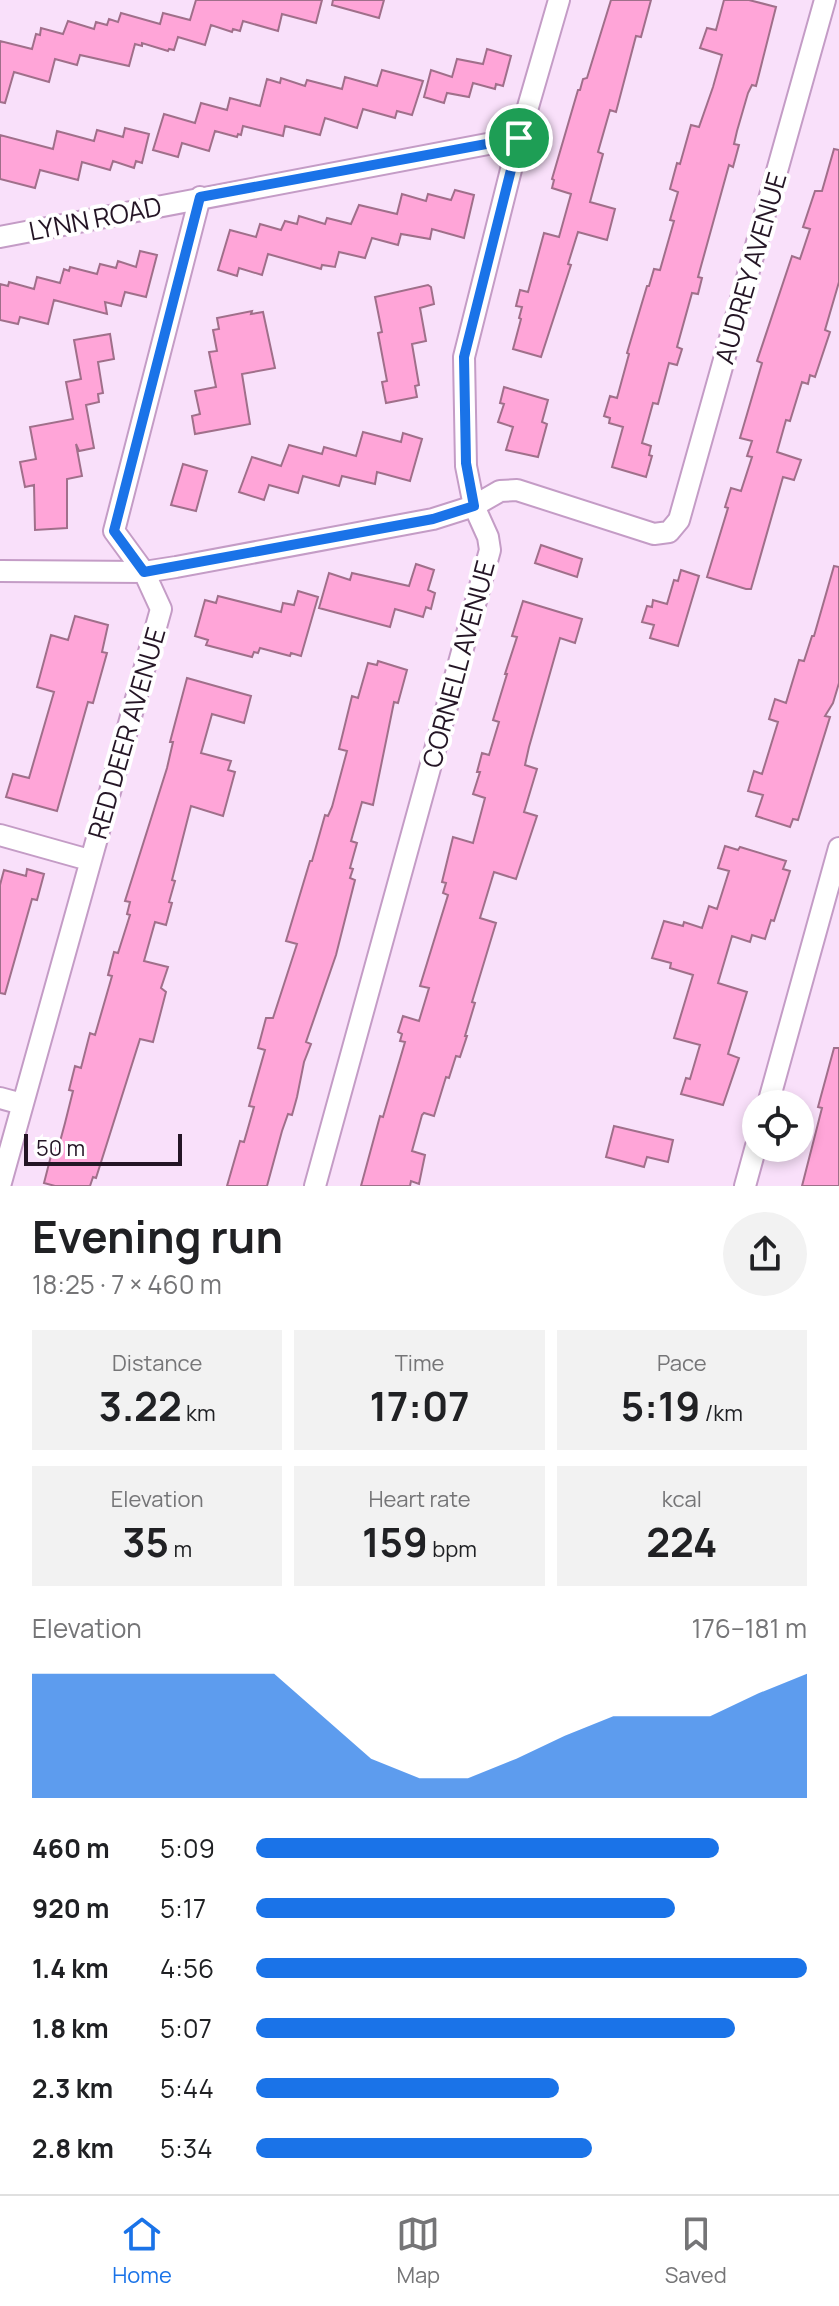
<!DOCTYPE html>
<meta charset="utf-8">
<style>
:root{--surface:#fff;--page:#f2f2f2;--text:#202124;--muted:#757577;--line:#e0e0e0;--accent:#1a73e8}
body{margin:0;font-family:Manrope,sans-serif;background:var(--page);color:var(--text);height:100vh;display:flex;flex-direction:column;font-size:30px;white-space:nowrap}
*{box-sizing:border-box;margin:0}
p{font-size:26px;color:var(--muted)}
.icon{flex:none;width:44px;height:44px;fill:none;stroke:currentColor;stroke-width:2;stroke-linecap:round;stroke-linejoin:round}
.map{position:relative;height:1186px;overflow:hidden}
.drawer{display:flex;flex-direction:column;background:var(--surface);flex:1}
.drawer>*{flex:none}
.controls{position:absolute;left:742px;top:1090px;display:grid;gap:16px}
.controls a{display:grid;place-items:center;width:72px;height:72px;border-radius:50%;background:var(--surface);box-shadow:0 4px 12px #0003;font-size:40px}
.scale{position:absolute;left:24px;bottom:20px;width:158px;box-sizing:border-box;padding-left:8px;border:4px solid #241525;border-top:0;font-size:22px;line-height:28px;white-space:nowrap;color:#241525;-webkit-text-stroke:6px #fff;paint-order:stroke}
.pin{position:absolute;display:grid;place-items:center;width:68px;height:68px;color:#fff;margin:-34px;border:4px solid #fff;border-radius:50%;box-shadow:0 2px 8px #0007}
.round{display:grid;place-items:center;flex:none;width:84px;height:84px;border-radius:42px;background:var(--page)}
.summary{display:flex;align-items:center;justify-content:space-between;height:136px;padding:0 32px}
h1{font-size:44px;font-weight:700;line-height:60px}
.stats{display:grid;grid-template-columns:repeat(3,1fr);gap:12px;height:136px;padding:8px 32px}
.stats div{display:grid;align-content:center;border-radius:0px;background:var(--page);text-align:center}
.stats b{font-size:40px;font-weight:700}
.stats small{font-size:22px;font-weight:400}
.stats p{font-size:22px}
.chart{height:224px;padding:16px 32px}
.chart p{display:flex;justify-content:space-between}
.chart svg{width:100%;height:144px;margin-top:8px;fill:var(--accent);opacity:.7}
ul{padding:0 32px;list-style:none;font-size:26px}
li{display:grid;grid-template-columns:128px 96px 1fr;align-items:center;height:60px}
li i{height:20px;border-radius:10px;background:var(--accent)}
.dock{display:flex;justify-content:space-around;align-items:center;height:112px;border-top:2px solid var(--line);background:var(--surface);font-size:22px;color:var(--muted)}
.dock a{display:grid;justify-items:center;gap:4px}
.dock .current{color:var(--accent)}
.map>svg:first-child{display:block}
</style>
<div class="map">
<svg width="839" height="1186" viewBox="0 0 839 1186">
<rect width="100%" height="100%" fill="#f9e0fa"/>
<path fill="#ffa5d8" stroke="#a06f8a" stroke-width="2" d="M196,0H322L316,23L282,14L278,31L243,21L240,31L233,29L232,32L211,25L205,45L178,37L174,50L169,49L168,51L142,43V46L135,44L129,66L80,55L77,65L55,59L49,82L14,72L5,103L0,102V41L32,49L36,34L40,35L41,28L63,34L68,21L94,29L96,22L107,25L109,19L118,22L121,13L160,24L163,13L190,20Z
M333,0H384L379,18L332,5Z
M611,0H651L641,37L636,36L616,112L610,110L598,152L603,154L590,202L615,209L607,240L578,232L568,264L571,265L541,357L513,349L521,319L519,318L522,307L516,306L520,290L528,292L544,233L559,237L571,194L552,188L554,180L552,179L578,90H580L583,79L587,78Z
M724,0H749L776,7L756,86L752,85L748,93L737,131L734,144L739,145L733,167L729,165L716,212L698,277L702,278L698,294L692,293L677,347L682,349L677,365L669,363L658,404L653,403L642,443L651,446L649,455L652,456L646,477L612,467L623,427L609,423L610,418L604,416L610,396L617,398L629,354L627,353L647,286H649L654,269L660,270L674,221L670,220L678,192L670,189L677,163L680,164L691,125L699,127L713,87L722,55L700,48L707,28L716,30Z
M487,49L511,56L503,86L496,84L495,89L473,83L469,97L447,93L444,103L424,97L431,70L452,77L457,59L483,64Z
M382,70L423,81L412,115L397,111L395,118L363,109L357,128L325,118L320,135L285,126L283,136L243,126L241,135L238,134L237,137L215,131L209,151L182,143L178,157L153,150L164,114L195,123L201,103L227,110L230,98L260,106L267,79L280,83L281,78L305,86L307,80L342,89L345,77L377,86Z
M125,128L149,134L142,163L136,161L134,168L113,161L110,170L82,162L78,180L40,170L35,188L0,179V135L53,149L57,131L94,141L97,130L123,137Z
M834,149L839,150V282L825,330L830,332L815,377L810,375L808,384L802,382L790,421L786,420L777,452L801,460L794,480L783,477L751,589H746L707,577L728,508L725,507L731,488L741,491L752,457L747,456L752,441L740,438L762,363L757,361L792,256L800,259L810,229L803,227L815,191H822Z
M455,190L474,195L464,238L432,229L430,239L401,234L398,245L372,238L365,258L339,252L335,267L322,265L321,269L268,254L262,275L239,268L237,276L218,270L230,230L256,237L260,224L281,230L285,221L297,224L299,216L325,224L327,218L351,224L359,205L397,214L402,194L426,201L428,194L451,200Z
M140,251L157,255L146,297L125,292L121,306L105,302L107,314L54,300L48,324L20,317L18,324L0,320V284L8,286L9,282L34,289L37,277L60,283L64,269L69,271L70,267L97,274L100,264L116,268L118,261L136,267Z
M428,285L431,287L434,304L420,308L426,341L412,344L419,385L415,386L417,397L386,403L382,382L387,381L378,333L382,332L375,297Z
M252,311L251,314L263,312L275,368L242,374L250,424L195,434L192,416L200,414L195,391L216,387L209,352L217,351L213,330L219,329L217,318Z
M110,334L114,359L98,362L103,393L98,394L99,402L86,405L94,448L79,451L76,444L82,476L67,479V528L35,530L34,485L25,487L20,462L36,459L30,427L73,419L66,382L81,379L74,340Z
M504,387L548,400L542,422L547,424L538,457L506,450L513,427L498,422L504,404L500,403Z
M363,432L401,442L403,433L422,439L410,481L377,472L375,484L342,476L339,486L303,476L298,493L269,485L264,500L239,492L252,457L281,466L289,445L322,454L324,447L356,456Z
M183,464L207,471L196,511L171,505Z
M541,545L582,559L577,577L535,563Z
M416,564L434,570L428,590L435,593L431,609L426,607L423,617L395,609L390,627L319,608L329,573L350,580L352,573L409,586Z
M834,566L839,567V683L833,703L825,716L830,717L798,820L793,819L790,827L756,816L763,795L748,791L754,771L762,774L778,722L769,719L775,699L786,703L799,660L804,661L812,636H814Z
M681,570L699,576L678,646L650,638L654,625L642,622L647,606L652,607L653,600L667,604L674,580L678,581Z
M298,591L318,597L301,656L291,653L290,656L260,648L258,653L254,652L252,657L206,645L208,640L195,636L205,600L216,603L218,596L281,612L283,603L294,605Z
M523,601L582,619L575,643L560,638L529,747L525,765L537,769L524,812L537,816L516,879L494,872L480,918L496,923L472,1002L475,1003L465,1036H467L460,1057L456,1056L449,1078L446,1077L434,1116L424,1113L422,1115L412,1151L425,1155L419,1184L411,1181L410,1186H361L380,1116L383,1117L405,1042L400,1041L402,1034L398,1032L403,1016L419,1021L429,988L420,986L448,895L443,893L446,883L442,882L453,837L473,843L485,798L473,794L480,772H477L482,753L489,755L499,722L493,720L507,674H505L517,637L512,636Z
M75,616L108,625L102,652L107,653L93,703L88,702L57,811L6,797L13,774L29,778L54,692L37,687L51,635L68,640Z
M378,661L407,670L398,703L394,702L373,805L362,802L351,841L357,843L350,868L353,869L350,878L355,880L336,955L306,1042L311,1044L304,1062L297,1097L292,1115L288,1114L282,1131L267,1186H227L240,1141L244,1142L254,1107L249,1106L265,1050L258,1048L266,1018H273L297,944L286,941L310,861H312L325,815L328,816L332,807L347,751L339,749L352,696L358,698L368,663L377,665Z
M187,678L251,696L244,723L212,714L201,753L231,761L228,770L235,772L223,816L191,806L172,880L175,881L169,902L172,903L166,925L155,922L144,961L168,967L161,988L166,992L153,1042L140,1039L96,1178L93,1177L90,1186H55L44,1183L53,1148L58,1149L65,1123L73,1091L69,1090L75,1066L81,1068L90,1033L95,1035L112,976L108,975L114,952L118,953L130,915L127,914L130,902L125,901L167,768L173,742H170Z
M725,846L738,850L740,847L786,861L783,869L790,871L774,921L771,920L765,939L752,935L750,942L732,936L718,983L747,992L728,1054L739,1058L723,1105L681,1094L686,1078L690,1079L700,1045L674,1038L693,975L670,968L671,963L652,958L664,921L683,926L684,922L702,928L709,906L717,909L729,871L718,868Z
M27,869L44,874L37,900L32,899L5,994L0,993V885L4,870L26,876Z
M834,1048H839V1186H802L822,1108L818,1107Z
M614,1126L673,1140L668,1162L647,1157L644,1167L606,1157Z"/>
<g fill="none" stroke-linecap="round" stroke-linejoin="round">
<g stroke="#c49cc6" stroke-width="24">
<path id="minor" d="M0,237L519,138
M0,571L144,572L176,567L433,519L474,506L500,491L517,490L654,534L669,532L679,520L825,0
M0,835L89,860
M0,1098L22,1104
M768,1104L839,848
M0,1186L161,609L144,572L114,531L200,197
M315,1186L490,550L488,537L474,506L466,466L464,357L519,138L559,0
M745,1186L756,1146"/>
</g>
<use href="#minor" stroke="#fff" stroke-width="20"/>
</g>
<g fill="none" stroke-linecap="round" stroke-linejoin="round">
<g stroke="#fff" stroke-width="16">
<path id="route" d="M519,138L464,357L466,463L474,506L433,519L144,572L114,531L200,197Z"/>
</g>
<use href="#route" stroke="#1a73e8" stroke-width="10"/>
</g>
<g text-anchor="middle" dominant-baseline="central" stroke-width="8" stroke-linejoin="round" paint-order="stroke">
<g font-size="26" fill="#241525" stroke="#fff">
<text transform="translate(95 218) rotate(-11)">LYNN ROAD</text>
<text transform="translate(750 268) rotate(-74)">AUDREY AVENUE</text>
<text transform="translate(458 664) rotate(-75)">CORNELL AVENUE</text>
<text transform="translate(126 733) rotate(-74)">RED DEER AVENUE</text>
</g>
</g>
</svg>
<div class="controls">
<a><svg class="icon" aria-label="locate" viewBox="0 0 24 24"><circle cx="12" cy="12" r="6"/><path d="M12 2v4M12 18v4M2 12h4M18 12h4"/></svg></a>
</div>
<div class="scale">50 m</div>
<div class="pin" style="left:519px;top:138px;background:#1e9e55"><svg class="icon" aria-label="arrive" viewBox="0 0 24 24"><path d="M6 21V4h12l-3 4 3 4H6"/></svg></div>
</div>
<section class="drawer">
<div class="summary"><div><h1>Evening run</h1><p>18:25 · 7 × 460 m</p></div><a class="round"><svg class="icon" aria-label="share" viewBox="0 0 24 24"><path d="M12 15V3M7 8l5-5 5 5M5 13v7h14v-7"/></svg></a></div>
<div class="stats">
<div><p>Distance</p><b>3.22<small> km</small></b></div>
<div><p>Time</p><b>17:07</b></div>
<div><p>Pace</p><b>5:19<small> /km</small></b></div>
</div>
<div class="stats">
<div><p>Elevation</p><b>35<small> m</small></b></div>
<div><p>Heart rate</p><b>159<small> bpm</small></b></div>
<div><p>kcal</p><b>224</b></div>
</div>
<div class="chart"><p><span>Elevation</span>176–181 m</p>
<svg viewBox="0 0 160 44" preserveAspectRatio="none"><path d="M0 44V6L10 6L20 6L30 6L40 6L50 6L60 19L70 32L80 38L90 38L100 32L110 25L120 19L130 19L140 19L150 12L160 6V44z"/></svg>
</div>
<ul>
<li><b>460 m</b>5:09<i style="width:84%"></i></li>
<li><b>920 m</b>5:17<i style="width:76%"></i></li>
<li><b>1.4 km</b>4:56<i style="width:100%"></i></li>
<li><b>1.8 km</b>5:07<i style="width:87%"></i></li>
<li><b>2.3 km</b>5:44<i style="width:55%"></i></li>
<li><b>2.8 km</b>5:34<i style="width:61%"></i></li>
</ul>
</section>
<nav class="dock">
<a class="current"><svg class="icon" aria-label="home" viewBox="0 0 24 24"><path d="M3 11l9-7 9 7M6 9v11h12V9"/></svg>Home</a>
<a><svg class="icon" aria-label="map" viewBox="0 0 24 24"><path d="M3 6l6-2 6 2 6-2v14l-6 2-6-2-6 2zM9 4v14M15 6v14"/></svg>Map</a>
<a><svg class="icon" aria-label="saved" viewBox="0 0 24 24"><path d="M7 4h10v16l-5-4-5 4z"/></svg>Saved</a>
</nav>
